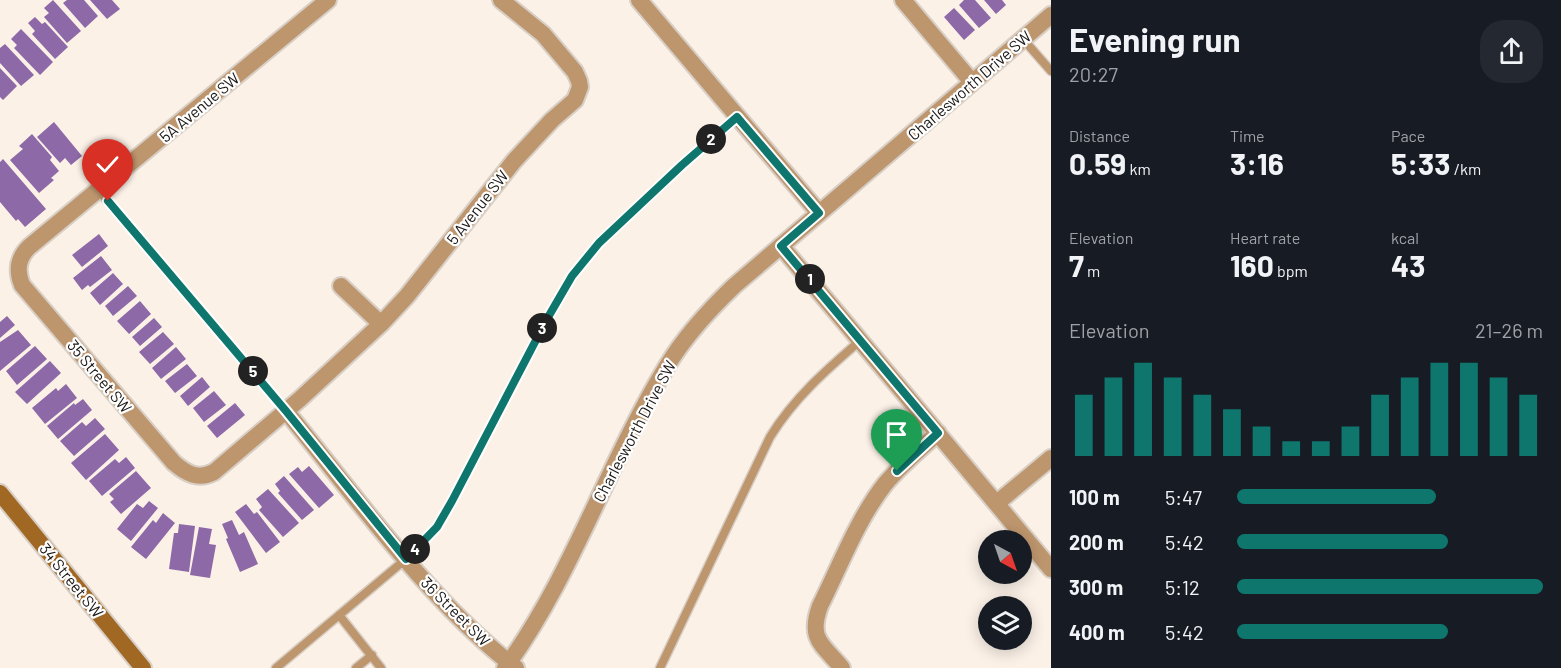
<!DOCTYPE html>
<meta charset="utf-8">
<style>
:root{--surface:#171b24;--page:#242831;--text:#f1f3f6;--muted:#9ea1a6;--accent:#0f766e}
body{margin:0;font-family:Barlow,sans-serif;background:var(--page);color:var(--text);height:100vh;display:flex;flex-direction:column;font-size:22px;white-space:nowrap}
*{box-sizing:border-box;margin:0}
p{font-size:20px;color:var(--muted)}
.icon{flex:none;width:33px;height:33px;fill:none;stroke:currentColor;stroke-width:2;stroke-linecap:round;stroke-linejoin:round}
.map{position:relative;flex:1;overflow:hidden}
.side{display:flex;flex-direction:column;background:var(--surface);width:510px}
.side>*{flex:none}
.needle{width:39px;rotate:140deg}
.fabs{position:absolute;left:978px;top:530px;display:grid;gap:12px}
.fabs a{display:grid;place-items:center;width:54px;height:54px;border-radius:50%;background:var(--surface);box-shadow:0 3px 15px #0003;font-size:30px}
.pin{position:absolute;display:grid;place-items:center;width:51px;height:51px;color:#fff;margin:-62px -26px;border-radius:50% 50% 50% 0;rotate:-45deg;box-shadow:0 0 6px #0007}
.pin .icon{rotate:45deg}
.km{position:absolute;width:30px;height:30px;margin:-15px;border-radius:50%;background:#222;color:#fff;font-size:16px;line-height:30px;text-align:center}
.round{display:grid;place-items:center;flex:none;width:63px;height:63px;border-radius:24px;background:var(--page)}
.headline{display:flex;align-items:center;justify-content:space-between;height:102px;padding:0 18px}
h1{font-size:33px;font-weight:700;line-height:45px}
.figures{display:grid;grid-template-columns:repeat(3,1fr);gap:9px;height:102px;padding:6px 18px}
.figures div{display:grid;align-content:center}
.figures b{font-size:30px;font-weight:700}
.figures small{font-size:16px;font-weight:400}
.figures p{font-size:16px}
.chart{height:168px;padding:12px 18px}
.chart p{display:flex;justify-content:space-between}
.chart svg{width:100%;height:108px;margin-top:6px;stroke:var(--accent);stroke-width:6}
ul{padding:0 18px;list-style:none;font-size:20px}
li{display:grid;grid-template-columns:96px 72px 1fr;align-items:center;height:45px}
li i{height:15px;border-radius:8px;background:var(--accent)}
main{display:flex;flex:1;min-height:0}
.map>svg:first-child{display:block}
</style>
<main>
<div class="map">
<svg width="1051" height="668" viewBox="0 0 1051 668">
<rect width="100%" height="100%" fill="#fbf1e7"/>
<path fill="#8d69a7" d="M53,0L81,31L67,43L44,17L49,13L44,8Z
M67,0H84L98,16L85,28L63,3Z
M90,0H112L120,9L107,19Z
M964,0H975L991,18L979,28L959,5Z
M984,0H1002L1006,5L996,14Z
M954,8L975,30L964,40L944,17Z
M35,17L42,24L45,22L68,47L55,59L32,34L35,31L28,23Z
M21,29L53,62L40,75L14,48L17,45L11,39Z
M5,44L34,75L21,86L0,63V48Z
M0,68L17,86L3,100L0,97Z
M54,122L82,156L71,165L65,158L60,163L37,137Z
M32,134L52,157L50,160L59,171L51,178L54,180L39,193L10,160L23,149L19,146Z
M3,159L46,209L25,227L18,219L16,221L0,202V162Z
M99,234L108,246L82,267L72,255Z
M101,256L112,270L90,287L88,285L82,290L73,278Z
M113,273L123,284L100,305L90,293Z
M128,286L137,296L113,316L105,306Z
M140,301L151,314L129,334L117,321Z
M7,316L15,325L0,338V322Z
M154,318L162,327L140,346L132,337Z
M18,330L31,345L0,371V342Z
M163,332L174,344L150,364L139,352Z
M35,346L47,359L17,385L6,371Z
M176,347L186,359L161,379L152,368Z
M50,361L61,373L27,404L15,392Z
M187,364L197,376L175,393L165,381Z
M202,377L210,387L188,406L180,396Z
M66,384L77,398L45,424L32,408L56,388L58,391Z
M214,391L226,405L204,422L193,408Z
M83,399L92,410L58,439L47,426L74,403L75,405Z
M235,403L245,415L217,438L207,426Z
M95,418L105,429L74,456L60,441L82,422L86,426Z
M105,434L119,450L86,480L71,463Z
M126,457L135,468L102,496L89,481L115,459L119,463Z
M309,466L334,495L319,508L289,474L298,467L302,472Z
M136,471L151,488L121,514L110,502L114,499L109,494Z
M284,476L314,510L302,520L278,493L280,491L275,484Z
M268,489L299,523L283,537L259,510L262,507L256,499Z
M149,501L158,508L131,541L117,529L137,504L143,508Z
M246,504L254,514L257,512L280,542L266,553L235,512Z
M163,513L175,523L146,559L131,547L153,520L156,523Z
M232,520L239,535L244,532L258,564L240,572L226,539L228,538L222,524Z
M179,524L195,526L189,572L169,569L174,533H178Z
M199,527L212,529L209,544L216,545L210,578L190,575Z"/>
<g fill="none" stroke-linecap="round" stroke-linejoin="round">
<g stroke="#d7cec5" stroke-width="11">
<path id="service" d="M1023,39L1051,71
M99,191L286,411
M339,615L381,668
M276,668L406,559L437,527L452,501L547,319L572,276L599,243L682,165L737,117
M356,668L372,655
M660,668L770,437C794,398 826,370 861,340"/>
</g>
<g stroke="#d7cec5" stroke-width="20">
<path id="minor" d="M328,0L29,247C18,258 16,270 22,285L174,463C187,474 198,480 214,472L300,399L381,324L407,296L514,161L552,120L575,100L580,87L579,81L575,72L543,34L501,0
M639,0L819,213
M903,0L972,82
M781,246L1051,569
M341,286L381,324
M286,411C357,498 427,599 516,668
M997,503L1051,458
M842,668C822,644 808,639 820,606C840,566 857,520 885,484C901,465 920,449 938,433"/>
</g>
<g stroke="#d7cec5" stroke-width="20">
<path id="tertiary" d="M505,668C573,575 607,464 667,366C685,336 709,310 734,286L1051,15"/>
</g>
<g stroke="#d7cec5" stroke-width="20">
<path id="secondary" d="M0,493L143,668"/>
</g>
<use href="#service" stroke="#be966e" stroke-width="8"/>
<use href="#minor" stroke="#be966e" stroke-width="16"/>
<use href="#tertiary" stroke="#be966e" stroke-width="16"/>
<use href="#secondary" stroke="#a16824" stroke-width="16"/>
</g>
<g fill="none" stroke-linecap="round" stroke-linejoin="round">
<g stroke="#fff" stroke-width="12">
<path id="route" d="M108,201L286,411L406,559L437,527L452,501L547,319L572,276L599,243L682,165L737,117L819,213L781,246L938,433L897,471"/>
</g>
<use href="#route" stroke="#0f766e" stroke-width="8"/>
</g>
<g text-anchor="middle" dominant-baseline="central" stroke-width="4.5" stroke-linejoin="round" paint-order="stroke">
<g font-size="16" fill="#191613" stroke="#fff">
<text transform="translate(969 85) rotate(-41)">Charlesworth Drive SW</text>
<text transform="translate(199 107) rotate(-40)">5A Avenue SW</text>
<text transform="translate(477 207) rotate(-52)">5 Avenue SW</text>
<text transform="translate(100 376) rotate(50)">35 Street SW</text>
<text transform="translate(634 431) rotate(-62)">Charlesworth Drive SW</text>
<text transform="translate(72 580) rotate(51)">34 Street SW</text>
<text transform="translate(456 611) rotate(45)">36 Street SW</text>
</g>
</g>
</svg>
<div class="fabs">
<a><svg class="needle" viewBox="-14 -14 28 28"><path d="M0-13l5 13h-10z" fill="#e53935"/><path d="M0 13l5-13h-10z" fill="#9ea1a6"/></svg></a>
<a><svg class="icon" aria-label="layers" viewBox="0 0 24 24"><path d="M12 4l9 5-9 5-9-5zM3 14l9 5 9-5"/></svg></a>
</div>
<div class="pin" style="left:897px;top:471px;background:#1e9e55"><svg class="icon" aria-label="arrive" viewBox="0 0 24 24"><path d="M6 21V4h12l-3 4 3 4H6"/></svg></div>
<div class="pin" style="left:108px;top:201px;background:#d93025"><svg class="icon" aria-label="check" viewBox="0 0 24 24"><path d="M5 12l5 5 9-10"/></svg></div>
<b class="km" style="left:810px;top:279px">1</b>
<b class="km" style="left:711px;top:139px">2</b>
<b class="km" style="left:542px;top:328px">3</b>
<b class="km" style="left:415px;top:549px">4</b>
<b class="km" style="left:253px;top:371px">5</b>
</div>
<section class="side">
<div class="headline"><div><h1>Evening run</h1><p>20:27</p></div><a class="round"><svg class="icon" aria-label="share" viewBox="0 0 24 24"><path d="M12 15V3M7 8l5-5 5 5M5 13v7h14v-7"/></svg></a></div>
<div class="figures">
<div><p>Distance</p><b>0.59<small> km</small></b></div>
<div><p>Time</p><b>3:16</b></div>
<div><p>Pace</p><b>5:33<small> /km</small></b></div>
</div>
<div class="figures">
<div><p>Elevation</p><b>7<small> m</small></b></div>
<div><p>Heart rate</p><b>160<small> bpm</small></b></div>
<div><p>kcal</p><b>43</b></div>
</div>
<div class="chart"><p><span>Elevation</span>21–26 m</p>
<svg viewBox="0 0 160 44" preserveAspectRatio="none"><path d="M5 44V19M15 44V12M25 44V6M35 44V12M45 44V19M55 44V25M65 44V32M75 44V38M85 44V38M95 44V32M105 44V19M115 44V12M125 44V6M135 44V6M145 44V12M155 44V19"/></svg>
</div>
<ul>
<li><b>100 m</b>5:47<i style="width:65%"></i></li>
<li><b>200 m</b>5:42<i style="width:69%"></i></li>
<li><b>300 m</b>5:12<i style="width:100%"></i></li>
<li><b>400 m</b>5:42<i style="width:69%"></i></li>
</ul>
</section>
</main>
